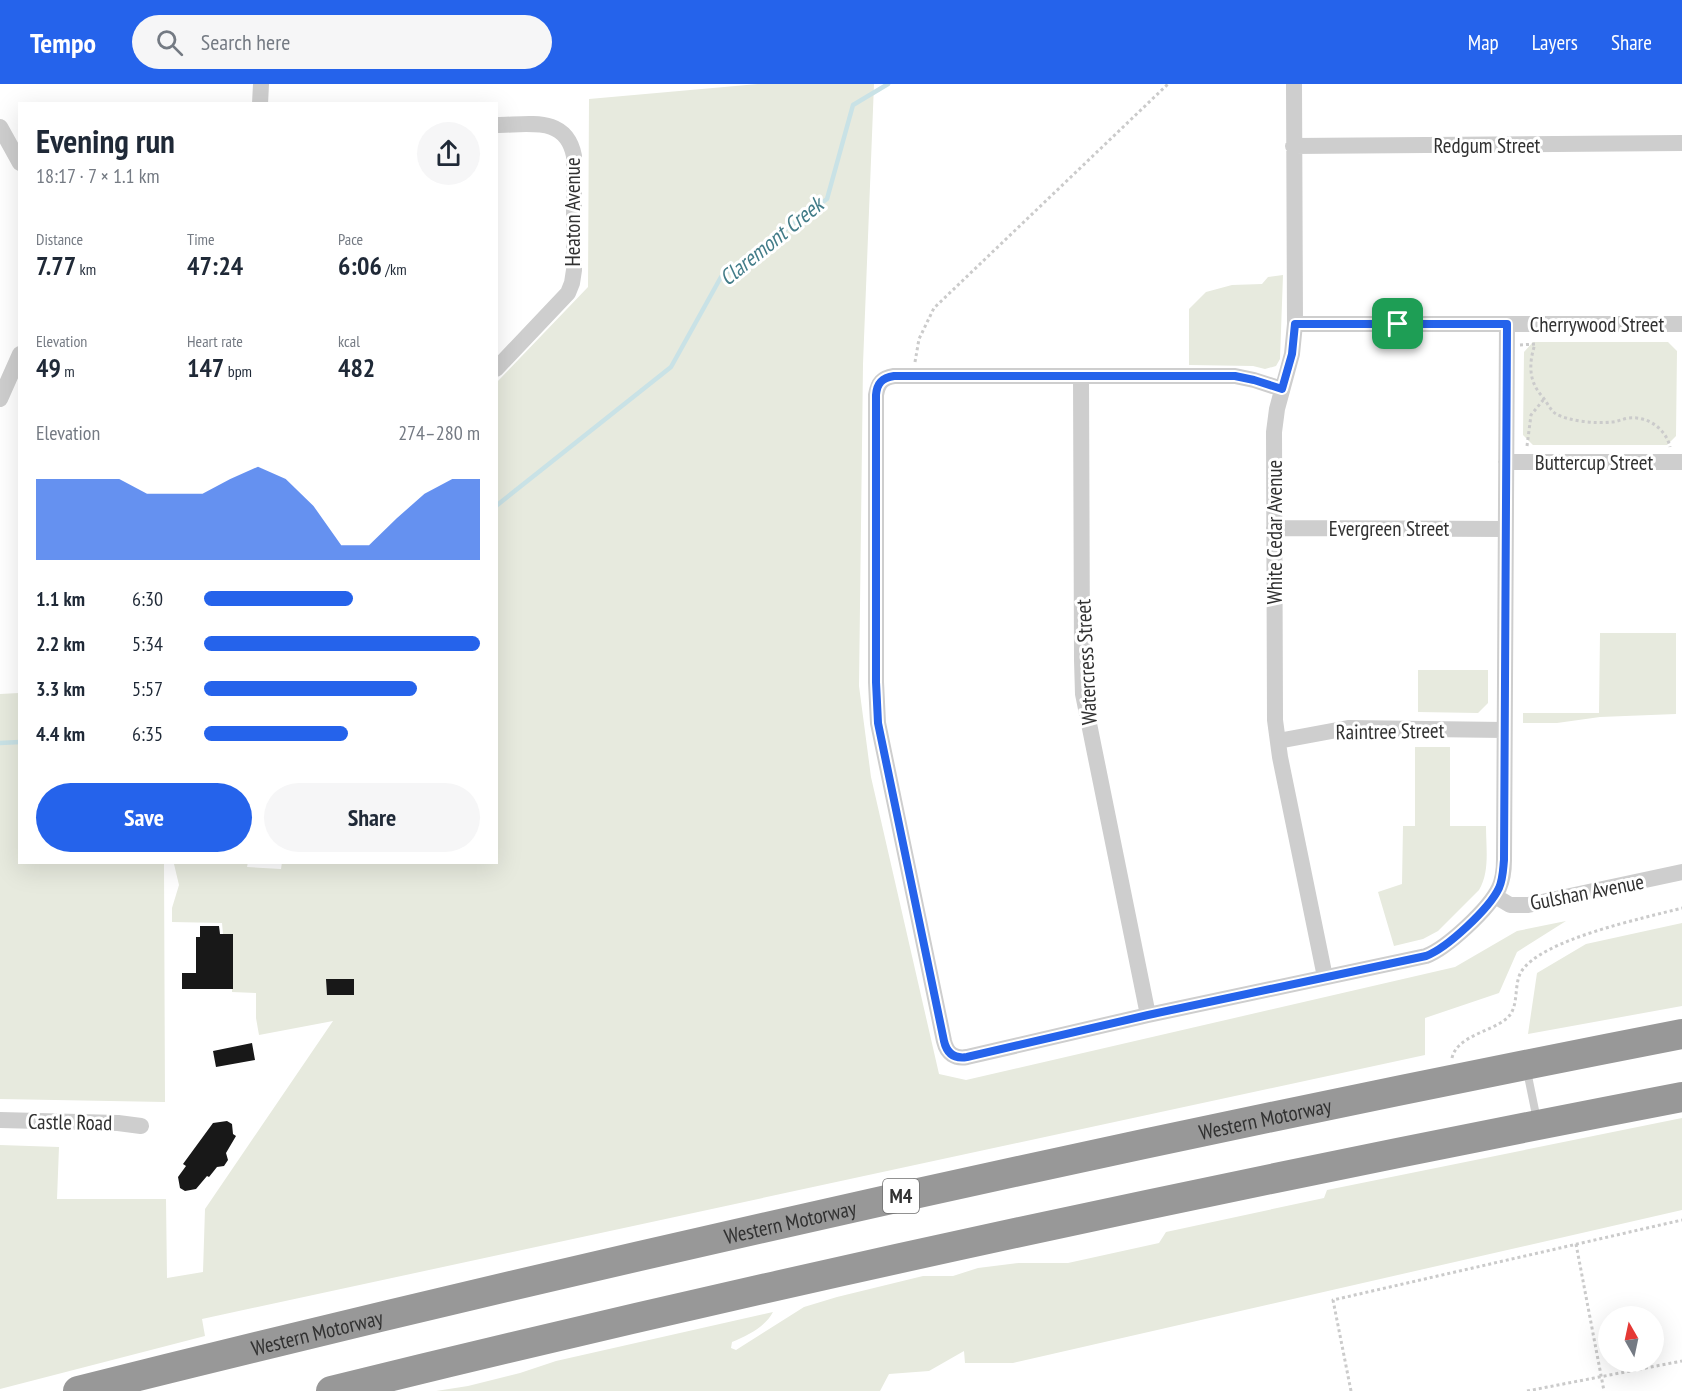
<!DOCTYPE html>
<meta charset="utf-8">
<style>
:root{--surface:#fff;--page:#f6f6f7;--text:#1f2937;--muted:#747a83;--accent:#2563eb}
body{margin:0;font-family:"PT Sans Narrow",sans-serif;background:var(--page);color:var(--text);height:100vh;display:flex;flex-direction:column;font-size:22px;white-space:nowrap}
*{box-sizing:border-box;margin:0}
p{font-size:20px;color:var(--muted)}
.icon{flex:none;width:33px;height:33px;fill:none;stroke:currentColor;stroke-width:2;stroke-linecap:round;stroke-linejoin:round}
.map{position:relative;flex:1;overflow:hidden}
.drawer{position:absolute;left:18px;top:18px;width:480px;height:762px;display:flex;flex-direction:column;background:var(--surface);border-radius:0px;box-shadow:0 6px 24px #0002}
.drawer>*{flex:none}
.needle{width:39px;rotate:351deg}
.tools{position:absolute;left:1598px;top:1222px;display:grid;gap:12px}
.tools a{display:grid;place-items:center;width:66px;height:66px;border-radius:50%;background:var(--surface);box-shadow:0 6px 24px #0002;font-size:30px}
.pin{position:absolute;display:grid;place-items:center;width:51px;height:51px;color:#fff;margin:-26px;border-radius:12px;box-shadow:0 3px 9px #0006}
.round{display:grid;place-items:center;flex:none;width:63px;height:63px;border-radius:32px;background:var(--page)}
.headline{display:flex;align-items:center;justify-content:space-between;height:102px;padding:0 18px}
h1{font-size:33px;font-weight:600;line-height:45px}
.metrics{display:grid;grid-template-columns:repeat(3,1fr);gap:9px;height:102px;padding:6px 18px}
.metrics div{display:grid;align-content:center}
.metrics b{font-size:26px;font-weight:600}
.metrics small{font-size:16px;font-weight:400}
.metrics p{font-size:16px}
.chart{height:168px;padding:12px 18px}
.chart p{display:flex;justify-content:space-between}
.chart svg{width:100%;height:108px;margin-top:6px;fill:var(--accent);opacity:.7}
.primary-button{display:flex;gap:12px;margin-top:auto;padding:12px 18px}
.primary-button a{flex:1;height:69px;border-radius:36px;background:var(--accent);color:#fff;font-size:24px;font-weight:600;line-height:69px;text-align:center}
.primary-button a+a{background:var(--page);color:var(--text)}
ul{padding:0 18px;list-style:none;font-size:20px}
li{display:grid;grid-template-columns:96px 72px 1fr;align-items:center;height:45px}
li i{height:15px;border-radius:8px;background:var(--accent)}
header{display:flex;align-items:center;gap:36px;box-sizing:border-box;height:84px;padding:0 30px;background:var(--accent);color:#fff}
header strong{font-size:28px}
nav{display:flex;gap:33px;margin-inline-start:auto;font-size:21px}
.search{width:420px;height:54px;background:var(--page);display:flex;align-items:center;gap:15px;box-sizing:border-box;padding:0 21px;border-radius:33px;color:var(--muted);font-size:22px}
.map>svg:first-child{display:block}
</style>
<header>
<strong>Tempo</strong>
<div class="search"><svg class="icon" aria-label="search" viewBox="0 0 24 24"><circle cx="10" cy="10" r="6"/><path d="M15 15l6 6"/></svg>Search here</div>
<nav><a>Map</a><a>Layers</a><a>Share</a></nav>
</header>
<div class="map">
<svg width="1682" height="1307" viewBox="0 0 1682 1307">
<rect width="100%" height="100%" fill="#fff"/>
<path fill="#e7eade" d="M758,0H874L863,280L859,602L871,693L939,990L966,996L1455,883L1517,847L1566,837L1517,868L1499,909L1425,934V971L202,1235L205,1252L0,1305V1061L59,1063L57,1115H166L167,1194L203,1188L205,1125L333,937L259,951L256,934V909L232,908L233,851L223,850L222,839L172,838V824L179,801L174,780L248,778L247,783L281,785L282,778H496L497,298L588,203L589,15Z
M1283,191L1280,275L1276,282L1265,285L1253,282L1189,281V225L1206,208L1232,201L1262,200L1268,193Z
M1533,258H1668L1677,267L1676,352L1667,361H1533L1523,351L1524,268Z
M1600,549H1676V630L1600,633L1557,639H1523V629H1599Z
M1418,586H1488V619L1478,629L1418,628Z
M19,609L20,778L164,779L165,1018L0,1015V610Z
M1415,663H1450V742H1486C1486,764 1490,788 1479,806L1438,847L1423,855L1394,862L1378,808L1402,800L1403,742H1415Z
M1682,839V922L1528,950L1537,889L1586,860Z
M1682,1034V1126L1013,1279H965L964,1267L929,1287L889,1290L880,1307H436L468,1302L520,1289L556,1277L773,1228C765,1243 748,1251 732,1258L731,1264L736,1266L804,1223L837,1213L923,1192H953L978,1184L1019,1179H1068L1159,1159L1166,1148L1324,1114L1327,1106Z"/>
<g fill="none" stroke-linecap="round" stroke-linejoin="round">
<path stroke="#c9e2e6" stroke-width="4.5" d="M496,422L671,283L721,193L827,115L853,21L888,0
M0,659L20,658"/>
</g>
<path fill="#181818" d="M200,842H219L220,850H233V905H182V889H196V853H200Z
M326,895H354V911H327Z
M252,959L255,976L216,983L213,967Z
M227,1037L232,1040L233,1050L236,1052L226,1069L228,1076L224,1082L217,1083L209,1093L207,1092L196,1105L185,1107L180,1104L178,1093L186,1082L183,1080L213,1039Z"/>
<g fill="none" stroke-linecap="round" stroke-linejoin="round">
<path stroke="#cbcbcb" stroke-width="3" stroke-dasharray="3 3" stroke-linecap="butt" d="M1520,261L1535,260C1529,278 1528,297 1542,312C1547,318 1550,326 1556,330C1569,337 1596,340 1611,338C1617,338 1622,335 1629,334C1648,332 1666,345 1670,363
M915,278L919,255L934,224L1168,0
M1527,362L1531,331L1544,315
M1452,974C1457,952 1490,948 1506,935C1520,924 1513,902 1521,888C1541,855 1645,834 1682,824
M1576,1160L1604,1307
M1351,1307L1333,1216L1682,1136
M1527,1307L1682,1277"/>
<path stroke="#cecece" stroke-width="8" d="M1527,987L1537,1036"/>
<path stroke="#cecece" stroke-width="16" d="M1294,0L1295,240L1292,270L1277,325L1274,348L1275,636L1280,673L1325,893
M260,20L261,0
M496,41C529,41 566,31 574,72V186L572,199L568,209L496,285
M0,43L20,79
M1293,62L1682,59
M1295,240H1682
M1081,292L1082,576L1083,610L1148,931
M1282,305L1254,296L1235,292H894C882,294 878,299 876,311V598L878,639L944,957C947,970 955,975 967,973L1148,931L1426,872C1447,864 1489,825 1499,804C1503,795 1504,786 1504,776L1507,240
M0,315L20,270
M1506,378H1682
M1274,444L1505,445
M1278,657L1348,644L1504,646
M1495,812L1510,821H1528L1682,788
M0,1036L118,1039L141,1042"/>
<g stroke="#989898" stroke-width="30">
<path id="s1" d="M78,1307C610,1174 1144,1055 1682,950"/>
<path d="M331,1307C778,1197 1229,1100 1682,1013"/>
</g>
</g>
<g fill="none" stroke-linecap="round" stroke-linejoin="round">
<g stroke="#fff" stroke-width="12">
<path id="route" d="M1295,240H1507L1504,776C1503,786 1503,795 1499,804C1489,825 1447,864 1426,872L1148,931L967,973C955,975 947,970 944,957L878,639L876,598V311C877,299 882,294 894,292H1235L1254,296L1282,305L1292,270Z"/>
</g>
<use href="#route" stroke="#2563eb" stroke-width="8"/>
</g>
<g text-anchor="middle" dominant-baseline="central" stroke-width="6" stroke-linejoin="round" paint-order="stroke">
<rect fill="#fff" stroke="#6f6f6f" stroke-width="1.5" x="883" y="1095" width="36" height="34" rx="4.5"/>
<g font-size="20" font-weight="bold" fill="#313131">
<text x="901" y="1112">M4</text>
</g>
<g font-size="21" fill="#313131" stroke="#fff">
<text x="1487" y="61">Redgum Street</text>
<text transform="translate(572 128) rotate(-90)">Heaton Avenue</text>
<text x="1597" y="240">Cherrywood Street</text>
<text x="1594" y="378">Buttercup Street</text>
<text x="1389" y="444">Evergreen Street</text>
<text transform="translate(1274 448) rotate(-90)">White Cedar Avenue</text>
<text transform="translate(1086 578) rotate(-93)">Watercress Street</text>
<text transform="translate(1390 647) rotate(-1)">Raintree Street</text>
<text transform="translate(1587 808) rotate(-11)">Gulshan Avenue</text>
<text stroke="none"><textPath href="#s1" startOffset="1218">Western Motorway</textPath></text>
<text transform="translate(70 1038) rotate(1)">Castle Road</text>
<text stroke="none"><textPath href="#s1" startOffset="732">Western Motorway</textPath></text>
<text stroke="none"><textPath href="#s1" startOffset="246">Western Motorway</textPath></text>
</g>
<g font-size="22" font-style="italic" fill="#427c88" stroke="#fff">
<text transform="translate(771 157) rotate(-39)">Claremont Creek</text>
</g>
</g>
</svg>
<div class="tools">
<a><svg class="needle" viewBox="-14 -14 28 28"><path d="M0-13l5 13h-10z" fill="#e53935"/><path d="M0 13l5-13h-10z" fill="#747a83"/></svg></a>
</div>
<div class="pin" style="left:1398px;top:240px;background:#1e9e55"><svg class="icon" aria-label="arrive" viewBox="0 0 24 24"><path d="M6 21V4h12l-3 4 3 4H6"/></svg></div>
<section class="drawer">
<div class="headline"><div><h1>Evening run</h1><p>18:17 · 7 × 1.1 km</p></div><a class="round"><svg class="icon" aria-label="share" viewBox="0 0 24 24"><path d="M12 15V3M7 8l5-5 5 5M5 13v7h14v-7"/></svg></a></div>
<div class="metrics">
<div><p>Distance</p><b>7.77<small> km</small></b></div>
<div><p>Time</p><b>47:24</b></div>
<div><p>Pace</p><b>6:06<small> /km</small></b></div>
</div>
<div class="metrics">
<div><p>Elevation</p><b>49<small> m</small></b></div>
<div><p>Heart rate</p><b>147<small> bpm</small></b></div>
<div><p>kcal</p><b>482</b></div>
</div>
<div class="chart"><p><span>Elevation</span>274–280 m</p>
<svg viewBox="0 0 160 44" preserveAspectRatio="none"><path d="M0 44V11L10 11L20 11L30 11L40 17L50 17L60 17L70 11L80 6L90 11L100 22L110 38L120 38L130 27L140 17L150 11L160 11V44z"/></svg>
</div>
<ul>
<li><b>1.1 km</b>6:30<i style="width:54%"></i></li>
<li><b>2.2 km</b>5:34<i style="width:100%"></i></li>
<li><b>3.3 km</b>5:57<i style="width:77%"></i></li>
<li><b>4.4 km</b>6:35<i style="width:52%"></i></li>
</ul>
<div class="primary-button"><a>Save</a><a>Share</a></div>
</section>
</div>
